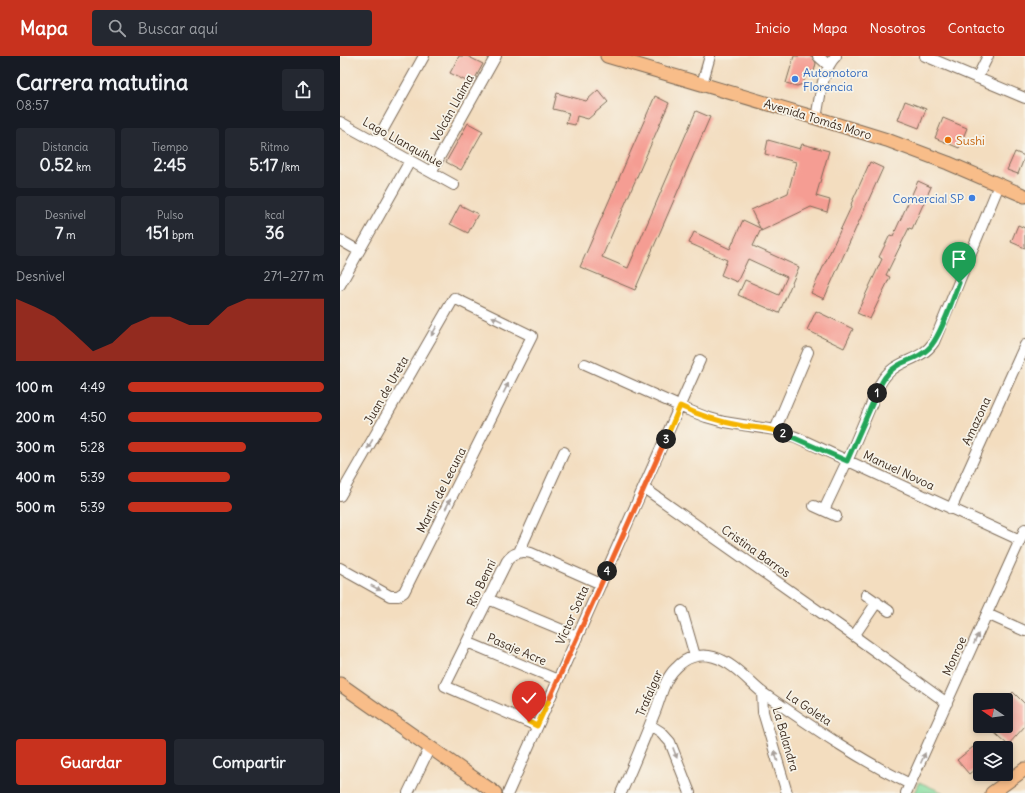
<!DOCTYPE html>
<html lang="es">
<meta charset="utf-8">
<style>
:root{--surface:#171b24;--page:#242831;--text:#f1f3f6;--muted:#9ea1a6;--accent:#c8321e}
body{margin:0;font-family:Delius,sans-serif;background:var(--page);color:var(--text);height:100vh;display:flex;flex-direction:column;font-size:15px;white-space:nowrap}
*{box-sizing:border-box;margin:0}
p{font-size:13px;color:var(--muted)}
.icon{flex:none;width:22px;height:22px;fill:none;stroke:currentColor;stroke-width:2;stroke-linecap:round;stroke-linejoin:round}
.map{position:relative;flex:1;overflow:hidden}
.side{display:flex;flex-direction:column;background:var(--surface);width:340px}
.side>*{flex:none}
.needle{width:26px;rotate:283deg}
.fabs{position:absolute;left:633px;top:637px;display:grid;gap:8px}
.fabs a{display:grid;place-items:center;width:40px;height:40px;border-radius:4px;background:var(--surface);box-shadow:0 2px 6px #0003;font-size:20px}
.pin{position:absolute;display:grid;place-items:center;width:34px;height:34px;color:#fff;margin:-41px -17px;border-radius:50% 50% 50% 0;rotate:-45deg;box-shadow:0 0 4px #0007}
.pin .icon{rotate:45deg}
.km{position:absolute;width:20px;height:20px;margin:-10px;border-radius:50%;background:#222;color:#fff;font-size:11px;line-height:20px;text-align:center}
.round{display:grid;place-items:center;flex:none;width:42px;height:42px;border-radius:4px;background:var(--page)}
.headline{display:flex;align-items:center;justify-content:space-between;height:68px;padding:0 16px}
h1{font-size:22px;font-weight:700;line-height:30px}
.metrics{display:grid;grid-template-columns:repeat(3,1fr);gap:6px;height:68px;padding:4px 16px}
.metrics div{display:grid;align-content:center;border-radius:4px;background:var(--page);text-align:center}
.metrics b{font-size:17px;font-weight:700}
.metrics small{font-size:11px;font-weight:400}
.metrics p{font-size:11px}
.chart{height:112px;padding:8px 16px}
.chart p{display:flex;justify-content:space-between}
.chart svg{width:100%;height:72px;margin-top:4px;fill:var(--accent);opacity:.7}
.action{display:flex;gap:8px;margin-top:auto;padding:8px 16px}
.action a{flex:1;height:46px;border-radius:4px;background:var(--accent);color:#fff;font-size:16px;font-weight:700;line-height:46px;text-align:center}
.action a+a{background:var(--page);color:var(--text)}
ul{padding:0 16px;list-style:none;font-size:13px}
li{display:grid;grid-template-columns:64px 48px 1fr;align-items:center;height:30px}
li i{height:10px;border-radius:5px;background:var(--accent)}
header{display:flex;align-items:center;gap:24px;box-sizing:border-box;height:56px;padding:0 20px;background:var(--accent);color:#fff}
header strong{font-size:19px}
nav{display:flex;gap:22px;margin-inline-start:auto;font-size:14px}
.search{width:280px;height:36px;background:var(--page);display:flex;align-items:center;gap:10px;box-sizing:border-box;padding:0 14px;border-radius:4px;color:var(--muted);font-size:15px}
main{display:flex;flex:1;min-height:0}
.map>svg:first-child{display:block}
</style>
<header>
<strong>Mapa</strong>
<div class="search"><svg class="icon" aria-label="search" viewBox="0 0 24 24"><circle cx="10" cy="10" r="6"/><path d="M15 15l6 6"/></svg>Buscar aquí</div>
<nav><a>Inicio</a><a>Mapa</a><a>Nosotros</a><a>Contacto</a></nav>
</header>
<main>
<section class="side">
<div class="headline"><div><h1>Carrera matutina</h1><p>08:57</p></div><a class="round"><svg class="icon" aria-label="share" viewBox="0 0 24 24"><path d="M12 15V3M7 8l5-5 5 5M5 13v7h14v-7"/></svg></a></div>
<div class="metrics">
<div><p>Distancia</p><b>0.52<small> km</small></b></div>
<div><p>Tiempo</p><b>2:45</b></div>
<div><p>Ritmo</p><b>5:17<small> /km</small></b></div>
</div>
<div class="metrics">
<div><p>Desnivel</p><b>7<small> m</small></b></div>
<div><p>Pulso</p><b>151<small> bpm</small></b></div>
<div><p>kcal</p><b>36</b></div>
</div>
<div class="chart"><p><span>Desnivel</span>271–277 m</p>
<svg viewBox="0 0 160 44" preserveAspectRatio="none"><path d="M0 44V6L10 11L20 17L30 27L40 38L50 33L60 22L70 17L80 17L90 22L100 22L110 11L120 6L130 6L140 6L150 6L160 6V44z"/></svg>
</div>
<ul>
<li><b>100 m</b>4:49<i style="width:100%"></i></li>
<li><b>200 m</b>4:50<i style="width:99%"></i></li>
<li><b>300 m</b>5:28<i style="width:60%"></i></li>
<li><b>400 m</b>5:39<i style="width:52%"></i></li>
<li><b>500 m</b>5:39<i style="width:53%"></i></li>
</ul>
<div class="action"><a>Guardar</a><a>Compartir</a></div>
</section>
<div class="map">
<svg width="685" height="737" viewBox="0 0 685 737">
<rect width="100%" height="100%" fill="#f7f3e8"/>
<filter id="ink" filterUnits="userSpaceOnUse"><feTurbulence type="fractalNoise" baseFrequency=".025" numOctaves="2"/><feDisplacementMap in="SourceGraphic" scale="8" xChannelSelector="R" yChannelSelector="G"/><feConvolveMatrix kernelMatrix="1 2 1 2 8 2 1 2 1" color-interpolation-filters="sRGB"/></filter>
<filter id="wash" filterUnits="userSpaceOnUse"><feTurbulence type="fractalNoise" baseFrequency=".012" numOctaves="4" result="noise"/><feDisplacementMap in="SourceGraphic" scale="16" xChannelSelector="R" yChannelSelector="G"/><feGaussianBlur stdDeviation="0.9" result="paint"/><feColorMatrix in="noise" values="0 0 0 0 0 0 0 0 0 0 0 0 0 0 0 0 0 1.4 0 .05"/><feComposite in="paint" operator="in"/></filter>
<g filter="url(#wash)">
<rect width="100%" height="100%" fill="#f3ddbf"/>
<path fill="#87dea2" stroke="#618460" d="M579,726L604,737H574Z"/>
<g id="blocks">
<path fill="#f59d93" d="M119,0H127L143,8L132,28L110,17Z
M454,0H472L476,7L474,16L467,14L463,28L457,30L446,27Z
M258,34L268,46L248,63L237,60L235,69L226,67L229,57L213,53L217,37L246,45Z
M315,40L329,47L262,201L288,212L356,55L370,61L295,234L240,211Z
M565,45L586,53L579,72L558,64Z
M603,62L627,72L619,92L595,82Z
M128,67L143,75L121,114L106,106Z
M428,84L460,93L462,88L489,95L476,140L490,144L487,156L471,151L421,175V173L413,190L459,211L439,257L398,239L405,224L439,239L447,221L408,203L397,226L381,219L387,204L349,187L354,176L390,193L403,164L420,172L411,154L448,137L456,106L425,98Z
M675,96L685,100L678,118L667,114Z
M530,106L543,112L484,243L471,237L512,149L511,148Z
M578,125L591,131L572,173L569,172L546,219L550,221L530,263L517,257L542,203L539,201L550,179L553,180Z
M120,149L138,158L128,177L110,168Z
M678,169L685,172V192L671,186Z
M476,255L513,273L504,292L467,274Z
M673,636L685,648V670L668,689L647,670H666V644Z
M633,691L640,699V709L629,718L617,704Z"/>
</g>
</g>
<g filter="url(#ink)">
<use href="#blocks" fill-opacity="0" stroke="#7b6956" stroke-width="1"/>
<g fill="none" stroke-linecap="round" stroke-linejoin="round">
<g stroke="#7b6956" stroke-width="12">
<path id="minor" d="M478,0L488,9
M585,0L685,42
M637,22L648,0
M362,28L370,0
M476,62C480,43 482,13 496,0
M0,66L114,129
M36,86L84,0
M91,116L156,0
M0,184L19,195
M0,229L70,105
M245,308L348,354L366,361L384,366L435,374L456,381L680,484
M435,374L468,296
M304,432L514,580L607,647
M0,440L114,242L192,280L64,536L58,540H50L0,512
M474,450L496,460
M611,453L685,289
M484,454L509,401L540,328C555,301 579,308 594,286L659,129
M179,496L224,396
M526,539L549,555
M148,543L237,580
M342,555L355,600
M647,558L685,575
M514,580L537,546
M127,586L218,624
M422,636L423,656L447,737
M310,669L321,676L330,686L350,737
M197,670L105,630L167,505C173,497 181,494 191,497L261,528
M68,737L90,691
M168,737L360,304
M281,737C293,711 304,683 315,656C321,641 324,623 336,612C346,601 360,597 374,601C394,607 408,625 423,637C471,670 518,703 570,728
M566,737L685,473"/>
</g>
<g stroke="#7b6956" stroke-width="15">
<path id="major" d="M267,0L476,62L547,84L608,107L685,140
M0,628L155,737
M652,737L685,713"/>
</g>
<use href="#minor" stroke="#fff" stroke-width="10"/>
<use href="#major" stroke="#f8bd89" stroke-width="13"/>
</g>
<defs><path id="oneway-solid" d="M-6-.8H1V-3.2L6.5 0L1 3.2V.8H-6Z"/></defs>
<g fill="#a79f9a">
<use href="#oneway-solid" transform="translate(157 263) rotate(-154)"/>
<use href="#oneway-solid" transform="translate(94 275) rotate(120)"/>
<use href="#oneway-solid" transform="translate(166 332) rotate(-63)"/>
<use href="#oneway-solid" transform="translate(30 388) rotate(120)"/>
<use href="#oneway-solid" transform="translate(108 448) rotate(-63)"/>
<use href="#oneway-solid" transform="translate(36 532) rotate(28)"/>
<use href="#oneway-solid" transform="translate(636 583) rotate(-66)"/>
<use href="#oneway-solid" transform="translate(335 697) rotate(69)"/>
<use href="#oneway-solid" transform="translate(436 700) rotate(-107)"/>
<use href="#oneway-solid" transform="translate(583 702) rotate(-66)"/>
</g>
</g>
<g fill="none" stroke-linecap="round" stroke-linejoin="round" filter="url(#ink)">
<g stroke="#fff" stroke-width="8">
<path id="split-1" d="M537,337C543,321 551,311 567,305C575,302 582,299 588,293C600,283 613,242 619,227"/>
</g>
<g stroke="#fff" stroke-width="8">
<path id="split-2" d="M443,377L507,405L537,337"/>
</g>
<g stroke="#fff" stroke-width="8">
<path id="split-3" d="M326,383L340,350C360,360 381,366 403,370C417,372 430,372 443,377"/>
</g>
<g stroke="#fff" stroke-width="8">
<path id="split-4" d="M267,515L326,383"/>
</g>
<g stroke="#fff" stroke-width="8">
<path id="split-5" d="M208,646L267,515"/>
</g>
<g stroke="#fff" stroke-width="8">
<path id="split-6" d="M189,666L197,670L208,646"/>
</g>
<use href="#split-1" stroke="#22a559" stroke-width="5"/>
<use href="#split-2" stroke="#22a559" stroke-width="5"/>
<use href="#split-3" stroke="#f5b400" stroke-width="5"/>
<use href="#split-4" stroke="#f0652b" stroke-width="5"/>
<use href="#split-5" stroke="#f0652b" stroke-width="5"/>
<use href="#split-6" stroke="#f5b400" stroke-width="5"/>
</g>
<g fill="#3f7fe0" stroke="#f7f3e8" stroke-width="1.5">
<circle cx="455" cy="23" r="4"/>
<circle cx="632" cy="142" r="4"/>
</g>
<circle fill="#e8710a" stroke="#f7f3e8" stroke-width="1.5" cx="608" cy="84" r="4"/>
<g text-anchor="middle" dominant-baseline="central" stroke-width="3.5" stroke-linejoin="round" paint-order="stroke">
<g font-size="12" fill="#366cbe" stroke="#f7f3e8" text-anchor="start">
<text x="463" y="16">Automotora<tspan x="463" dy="14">Florencia</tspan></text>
<text x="624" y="142" text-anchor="end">Comercial SP</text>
</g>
<g font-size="12" fill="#3b2a1e" stroke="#f7f3e8">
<text transform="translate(112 52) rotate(-61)">Volcán Llaima</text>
<text transform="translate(478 63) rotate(17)">Avenida Tomás Moro</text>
<text transform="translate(63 86) rotate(29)">Lago Llanquihue</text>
<text transform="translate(46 334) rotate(-60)">Juan de Ureta</text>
<text transform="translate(636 365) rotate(-65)">Amazona</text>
<text transform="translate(559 414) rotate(25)">Manuel Novoa</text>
<text transform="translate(101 434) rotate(-63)">Martín de Lecuna</text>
<text transform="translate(416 495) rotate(35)">Cristina Barros</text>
<text transform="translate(141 527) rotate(-64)">Río Benni</text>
<text transform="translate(232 559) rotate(-66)">Víctor Sotta</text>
<text transform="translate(177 593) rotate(23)">Pasaje Acre</text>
<text transform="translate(614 600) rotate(-66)">Monroe</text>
<text transform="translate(309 637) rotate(-67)">Trafalgar</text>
<text transform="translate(469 652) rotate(34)">La Goleta</text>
<text transform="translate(446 683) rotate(74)">La Balandra</text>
</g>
<g font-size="12" fill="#c56008" stroke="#f7f3e8" text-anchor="start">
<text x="616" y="84">Sushi</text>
</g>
</g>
</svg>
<div class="fabs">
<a><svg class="needle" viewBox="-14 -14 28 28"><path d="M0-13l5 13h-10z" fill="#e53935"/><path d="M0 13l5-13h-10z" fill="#9ea1a6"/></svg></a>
<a><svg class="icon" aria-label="layers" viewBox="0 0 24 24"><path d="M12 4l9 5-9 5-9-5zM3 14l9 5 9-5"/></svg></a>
</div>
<div class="pin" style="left:619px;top:227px;background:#1e9e55"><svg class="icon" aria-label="arrive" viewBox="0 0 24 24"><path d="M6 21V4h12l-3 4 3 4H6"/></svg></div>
<div class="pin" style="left:189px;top:666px;background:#d93025"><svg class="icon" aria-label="check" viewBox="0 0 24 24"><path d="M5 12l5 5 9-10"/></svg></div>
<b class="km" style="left:537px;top:337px">1</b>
<b class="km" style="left:443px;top:377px">2</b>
<b class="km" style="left:326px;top:383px">3</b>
<b class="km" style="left:267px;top:515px">4</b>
</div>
</main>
